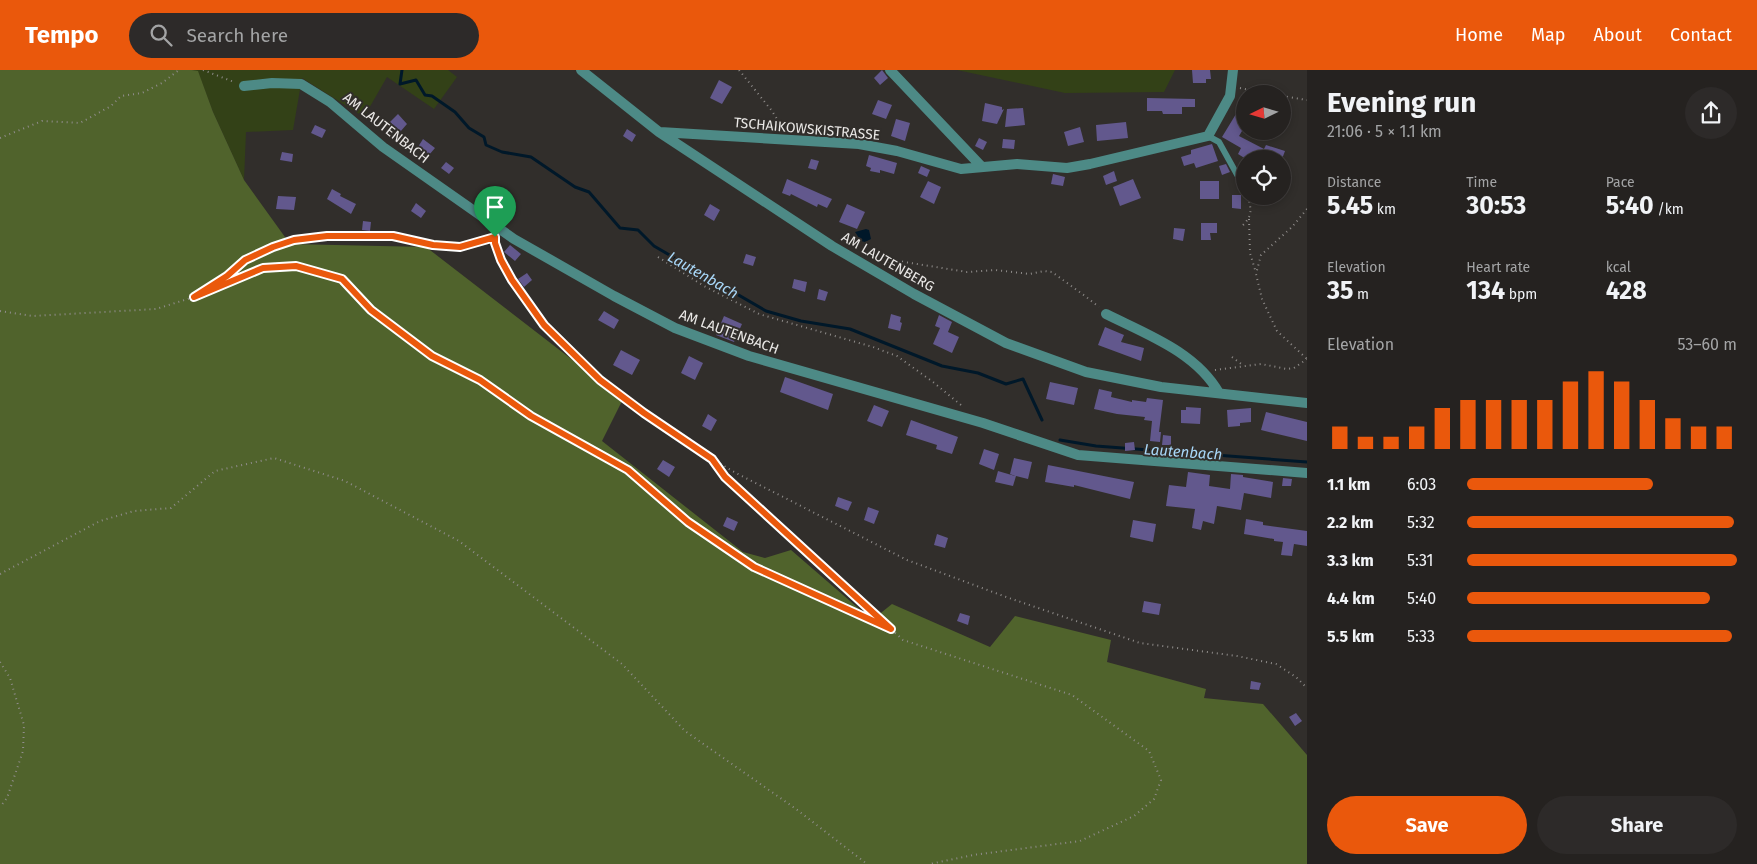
<!DOCTYPE html>
<meta charset="utf-8">
<style>
:root{--surface:#252220;--page:#2d2a29;--text:#f1f3f6;--muted:#a3a4a5;--line:#423f3e;--accent:#ea580c}
body{margin:0;font-family:"Fira Sans",sans-serif;background:var(--page);color:var(--text);height:100vh;display:flex;flex-direction:column;font-size:19px;white-space:nowrap}
*{box-sizing:border-box;margin:0}
p{font-size:16px;color:var(--muted)}
.icon{flex:none;width:28px;height:28px;fill:none;stroke:currentColor;stroke-width:2;stroke-linecap:round;stroke-linejoin:round}
.map{position:relative;flex:1;overflow:hidden}
.drawer{display:flex;flex-direction:column;background:var(--surface);width:450px}
.drawer>*{flex:none}
.needle{width:32px;rotate:265deg}
.tools{position:absolute;left:1236px;top:15px;display:grid;gap:10px}
.tools a{display:grid;place-items:center;width:55px;height:55px;border-radius:50%;background:var(--surface);box-shadow:0 2px 8px #0003,0 0 0 1px var(--line);font-size:25px}
.pin{position:absolute;display:grid;place-items:center;width:42px;height:42px;color:#fff;margin:-51px -21px;border-radius:50% 50% 50% 0;rotate:-45deg;box-shadow:0 0 5px #0007}
.pin .icon{rotate:45deg}
.round{display:grid;place-items:center;flex:none;width:52px;height:52px;border-radius:26px;background:var(--page)}
.overview{display:flex;align-items:center;justify-content:space-between;height:85px;padding:0 20px}
h1{font-size:28px;font-weight:700;line-height:38px}
.metrics{display:grid;grid-template-columns:repeat(3,1fr);gap:8px;height:85px;padding:5px 20px}
.metrics div{display:grid;align-content:center}
.metrics b{font-size:25px;font-weight:700}
.metrics small{font-size:14px;font-weight:400}
.metrics p{font-size:14px}
.chart{height:140px;padding:10px 20px}
.chart p{display:flex;justify-content:space-between}
.chart svg{width:100%;height:90px;margin-top:5px;stroke:var(--accent);stroke-width:6}
.action{display:flex;gap:10px;margin-top:auto;padding:10px 20px}
.action a{flex:1;height:58px;border-radius:30px;background:var(--accent);color:#fff;font-size:20px;font-weight:700;line-height:58px;text-align:center}
.action a+a{background:var(--page);color:var(--text)}
ul{padding:0 20px;list-style:none;font-size:16px}
li{display:grid;grid-template-columns:80px 60px 1fr;align-items:center;height:38px}
li i{height:12px;border-radius:6px;background:var(--accent)}
header{display:flex;align-items:center;gap:30px;box-sizing:border-box;height:70px;padding:0 25px;background:var(--accent);color:#fff}
header strong{font-size:24px}
nav{display:flex;gap:28px;margin-inline-start:auto;font-size:18px}
.search{width:350px;height:45px;background:var(--page);display:flex;align-items:center;gap:12px;box-sizing:border-box;padding:0 18px;border-radius:28px;color:var(--muted);font-size:19px}
main{display:flex;flex:1;min-height:0}
.map>svg:first-child{display:block}
</style>
<header>
<strong>Tempo</strong>
<div class="search"><svg class="icon" aria-label="search" viewBox="0 0 24 24"><circle cx="10" cy="10" r="6"/><path d="M15 15l6 6"/></svg>Search here</div>
<nav><a>Home</a><a>Map</a><a>About</a><a>Contact</a></nav>
</header>
<main>
<div class="map">
<svg width="1307" height="794" viewBox="0 0 1307 794">
<rect width="100%" height="100%" fill="#312e2b"/>
<path fill="#334117" d="M192,0H448L457,7L434,39L387,7L364,47L302,8L293,60L246,62L244,110L213,42L198,2Z
M957,0H1175L1164,22L1065,23Z"/>
<path fill="#50632c" d="M0,0H192L198,1L213,42L244,110L290,174L426,177L623,329L602,371L743,482L765,488L791,480L872,550L892,534L990,577L1015,546L1111,570L1107,592L1206,619L1204,628L1263,634L1307,685V794H0Z"/>
<path fill="#001829" d="M866,159L869,160L871,169L865,172L861,171L855,162Z"/>
<g fill="none" stroke-linecap="round" stroke-linejoin="round">
<path stroke="#001829" stroke-width="3" d="M402,0L400,14L416,10L425,25L432,26L455,42L469,58L484,67L486,75L502,82L531,87L575,117L589,122L620,158L638,160L654,176L766,241L801,251L850,259L942,296L978,303L1006,314L1023,309L1042,350
M1060,370L1096,376L1307,392"/>
</g>
<path fill="#62588d" d="M882,0L888,8L880,15L874,8Z
M1192,0H1210L1211,9H1206V13H1193Z
M719,10L732,17L722,34L710,28Z
M1147,28L1195,29V37H1182V44H1163L1162,41H1147Z
M878,30L892,35L886,49L872,44Z
M985,33L1002,37V40L1004,39L997,54L982,51Z
M1023,38L1025,55L1005,57L1007,39Z
M398,44L407,54L400,62L390,52Z
M1236,44L1245,49V56L1239,66L1264,79L1266,75L1285,81L1282,89H1246L1238,84L1241,78L1222,67Z
M896,49L910,53L905,71L891,66Z
M1126,52L1128,68L1097,71L1096,55Z
M315,55L326,60L322,68L311,63Z
M1080,57L1084,72L1068,76L1064,62Z
M627,59L636,65L632,72L623,66Z
M979,68L987,72L983,80L975,76Z
M423,69L435,78L429,85L418,77Z
M1003,69L1015,70L1014,79L1002,78Z
M1212,74L1218,91L1196,98L1194,93L1184,96L1181,87L1191,84V80Z
M282,82L293,84L292,92L280,90Z
M869,85L897,93L894,104L880,100V103L870,101L871,98L866,96Z
M811,89L819,91L816,100L808,98Z
M446,92L454,98L449,104L441,98Z
M1226,94L1230,102L1222,105L1219,96Z
M921,96L930,100L927,107L918,103Z
M1114,101L1117,111L1106,115L1103,106Z
M1053,104L1065,107L1063,116L1051,114Z
M787,109L832,129L827,138L818,134L817,137L791,124L790,126L782,123Z
M1133,109L1141,128L1120,136L1113,117Z
M928,111L941,117L934,134L920,127Z
M1200,111H1219V129H1200Z
M332,119L341,124L340,126L356,134L351,144L327,129Z
M1232,125H1241V139L1232,138Z
M278,126L296,127L294,140L276,139Z
M416,133L426,141L421,148L411,141Z
M710,134L720,140L714,151L704,145Z
M847,134L865,142L857,159L839,152Z
M363,151L371,152L370,161L362,160Z
M1201,153H1217V163H1210L1211,170H1201Z
M1174,158L1185,159L1183,171L1173,169Z
M510,175L521,184L515,191L504,182Z
M746,184L756,187L753,196L743,193Z
M527,203L532,210L524,217L518,209Z
M794,209L807,212L805,222L792,218Z
M819,219L828,222L825,231L817,229Z
M604,241L619,250L614,259L598,250Z
M891,244L901,247L900,252L902,253L900,261L888,258Z
M939,245L952,252L948,262L959,267L952,283L933,274L940,258L935,256Z
M724,246L742,254L734,272L716,265Z
M1105,257L1124,265L1121,272L1144,278L1141,291L1098,275Z
M621,280L640,290L632,305L613,295Z
M689,286L703,293L695,310L681,303Z
M785,307L833,324L828,340L780,322Z
M1050,312L1078,318L1074,335L1046,329Z
M1099,319L1112,322L1111,327L1132,332V330L1146,332L1147,328L1163,330L1159,362H1161L1160,372L1150,371L1152,351L1144,350L1145,347L1117,344L1094,339Z
M874,335L889,341L882,357L867,351Z
M1186,337L1201,338L1200,354L1181,353V340H1186Z
M1251,338V352L1240,353V356L1228,357L1227,340Z
M1266,342L1307,352V371L1261,360Z
M708,344L717,350L711,361L702,356Z
M911,350L958,367L952,384L936,379L937,375L906,365Z
M1163,365L1171,366V375H1162Z
M1134,372L1135,380L1125,381V373Z
M984,379L999,384L994,400L979,394Z
M1014,388L1032,392L1028,409L1016,406L1013,416L995,412L998,401L1015,406L1010,404Z
M663,390L675,397L669,407L657,399Z
M1048,395L1134,412L1130,429L1074,415V417L1045,412Z
M1188,402L1210,405L1209,416L1230,419L1231,404L1243,405V407L1273,412L1271,428L1244,423L1241,440L1217,436L1214,454L1203,451L1201,460L1192,458L1195,439L1166,436L1169,415L1186,417Z
M1283,408L1292,409L1291,416H1282Z
M838,427L852,432L848,441L835,436Z
M868,437L879,441L874,454L864,450Z
M727,447L738,452L734,461L723,456Z
M1246,449L1263,452V455L1307,461V476L1294,474L1292,486L1281,485L1283,472L1274,471V469L1244,464Z
M1133,450L1156,454L1153,472L1130,467Z
M937,464L948,468L945,478L934,475Z
M1144,531L1161,534L1159,545L1142,542Z
M960,543L970,546L968,555L957,551Z
M1251,611L1261,613L1259,620L1250,619Z
M1296,643L1302,651L1295,656L1289,647Z"/>
<g fill="none" stroke-linecap="round" stroke-linejoin="round">
<path stroke="#908d8b" stroke-width="2" stroke-dasharray="1 4" stroke-linecap="butt" d="M203,0L234,12
M739,0L772,41L784,60
M1240,18L1269,24
M1282,26L1307,30
M0,68L42,51L80,53L111,36L121,26L142,23L162,13L179,0
M1307,139L1292,157L1261,185L1256,204L1262,229L1277,261L1307,289
M1249,149L1250,183L1256,203
M1243,155C1253,145 1251,139 1248,126
M495,169L501,190L526,232L544,255L576,288L600,309L644,343L697,380L736,403L907,490L1009,528L1140,573L1237,586L1276,594L1296,607L1307,618
M658,187L704,216L759,244L873,277L897,286L933,312L961,335
M883,194L892,190L967,202L995,200L1030,204L1044,201L1052,202L1085,226L1099,237
M200,223L227,206L245,190L273,177L294,170L327,166H393L433,175L460,177L495,167
M194,227L263,198L296,196L342,209L371,240L432,286L480,310L531,346L628,400L688,452L754,497L889,558
M0,241L33,246L156,239L194,227
M1232,287L1244,296
M1215,300L1261,294L1287,299L1294,298L1307,289
M714,391L725,407L903,570L1072,625L1149,681L1161,710L1154,729L1134,746L1080,771L973,785L930,794
M0,504L100,451L134,441L171,438L215,401L274,388L345,411L459,471L622,594L685,661L796,739L867,794
M0,592L10,608L24,655L23,681L7,728L0,737"/>
<path stroke="#4d8a86" stroke-width="6" d="M1208,66L1219,72L1245,119"/>
<path stroke="#4d8a86" stroke-width="10" d="M581,0L659,62L832,176L914,224L1006,273L1086,302L1161,317L1307,333
M890,0L981,96
M244,16L272,13L301,14L330,32L383,77L514,169L614,226L675,258L749,286L983,353L1078,385L1307,403
M660,62L859,74L897,81L961,99L1017,94L1067,98L1090,94L1208,66L1230,26L1233,0
M1106,244C1146,264 1196,282 1219,323"/>
</g>
<g fill="none" stroke-linecap="round" stroke-linejoin="round">
<g stroke="#fff" stroke-width="10">
<path id="route" d="M327,166H393L433,175L460,177L495,167V173L501,190L512,210L544,255L600,310L644,343L712,389L725,407L891,559L754,497L688,452L628,400L531,346L480,310L432,286L371,240L342,209L296,196L263,198L194,227L227,206L245,190L273,177L294,170Z"/>
</g>
<use href="#route" stroke="#ea580c" stroke-width="6"/>
</g>
<g text-anchor="middle" dominant-baseline="central" stroke-width="4" stroke-linejoin="round" paint-order="stroke">
<g font-size="14" fill="#eae8e6" stroke="#312e2b">
<text transform="translate(386 58) rotate(38)">AM LAUTENBACH</text>
<text transform="translate(807 59) rotate(5)">TSCHAIKOWSKISTRASSE</text>
<text transform="translate(888 192) rotate(30)">AM LAUTENBERG</text>
<text transform="translate(729 262) rotate(20)">AM LAUTENBACH</text>
</g>
<g font-size="15" font-style="italic" fill="#a8d7f8" stroke="#312e2b">
<text transform="translate(703 205) rotate(30)">Lautenbach</text>
<text transform="translate(1183 382) rotate(4)">Lautenbach</text>
</g>
</g>
</svg>
<div class="tools">
<a><svg class="needle" viewBox="-14 -14 28 28"><path d="M0-13l5 13h-10z" fill="#e53935"/><path d="M0 13l5-13h-10z" fill="#a3a4a5"/></svg></a>
<a><svg class="icon" aria-label="locate" viewBox="0 0 24 24"><circle cx="12" cy="12" r="6"/><path d="M12 2v4M12 18v4M2 12h4M18 12h4"/></svg></a>
</div>
<div class="pin" style="left:495px;top:167px;background:#1e9e55"><svg class="icon" aria-label="arrive" viewBox="0 0 24 24"><path d="M6 21V4h12l-3 4 3 4H6"/></svg></div>
</div>
<section class="drawer">
<div class="overview"><div><h1>Evening run</h1><p>21:06 · 5 × 1.1 km</p></div><a class="round"><svg class="icon" aria-label="share" viewBox="0 0 24 24"><path d="M12 15V3M7 8l5-5 5 5M5 13v7h14v-7"/></svg></a></div>
<div class="metrics">
<div><p>Distance</p><b>5.45<small> km</small></b></div>
<div><p>Time</p><b>30:53</b></div>
<div><p>Pace</p><b>5:40<small> /km</small></b></div>
</div>
<div class="metrics">
<div><p>Elevation</p><b>35<small> m</small></b></div>
<div><p>Heart rate</p><b>134<small> bpm</small></b></div>
<div><p>kcal</p><b>428</b></div>
</div>
<div class="chart"><p><span>Elevation</span>53–60 m</p>
<svg viewBox="0 0 160 44" preserveAspectRatio="none"><path d="M5 44V33M15 44V38M25 44V38M35 44V33M45 44V24M55 44V20M65 44V20M75 44V20M85 44V20M95 44V11M105 44V6M115 44V11M125 44V20M135 44V29M145 44V33M155 44V33"/></svg>
</div>
<ul>
<li><b>1.1 km</b>6:03<i style="width:69%"></i></li>
<li><b>2.2 km</b>5:32<i style="width:99%"></i></li>
<li><b>3.3 km</b>5:31<i style="width:100%"></i></li>
<li><b>4.4 km</b>5:40<i style="width:90%"></i></li>
<li><b>5.5 km</b>5:33<i style="width:98%"></i></li>
</ul>
<div class="action"><a>Save</a><a>Share</a></div>
</section>
</main>
